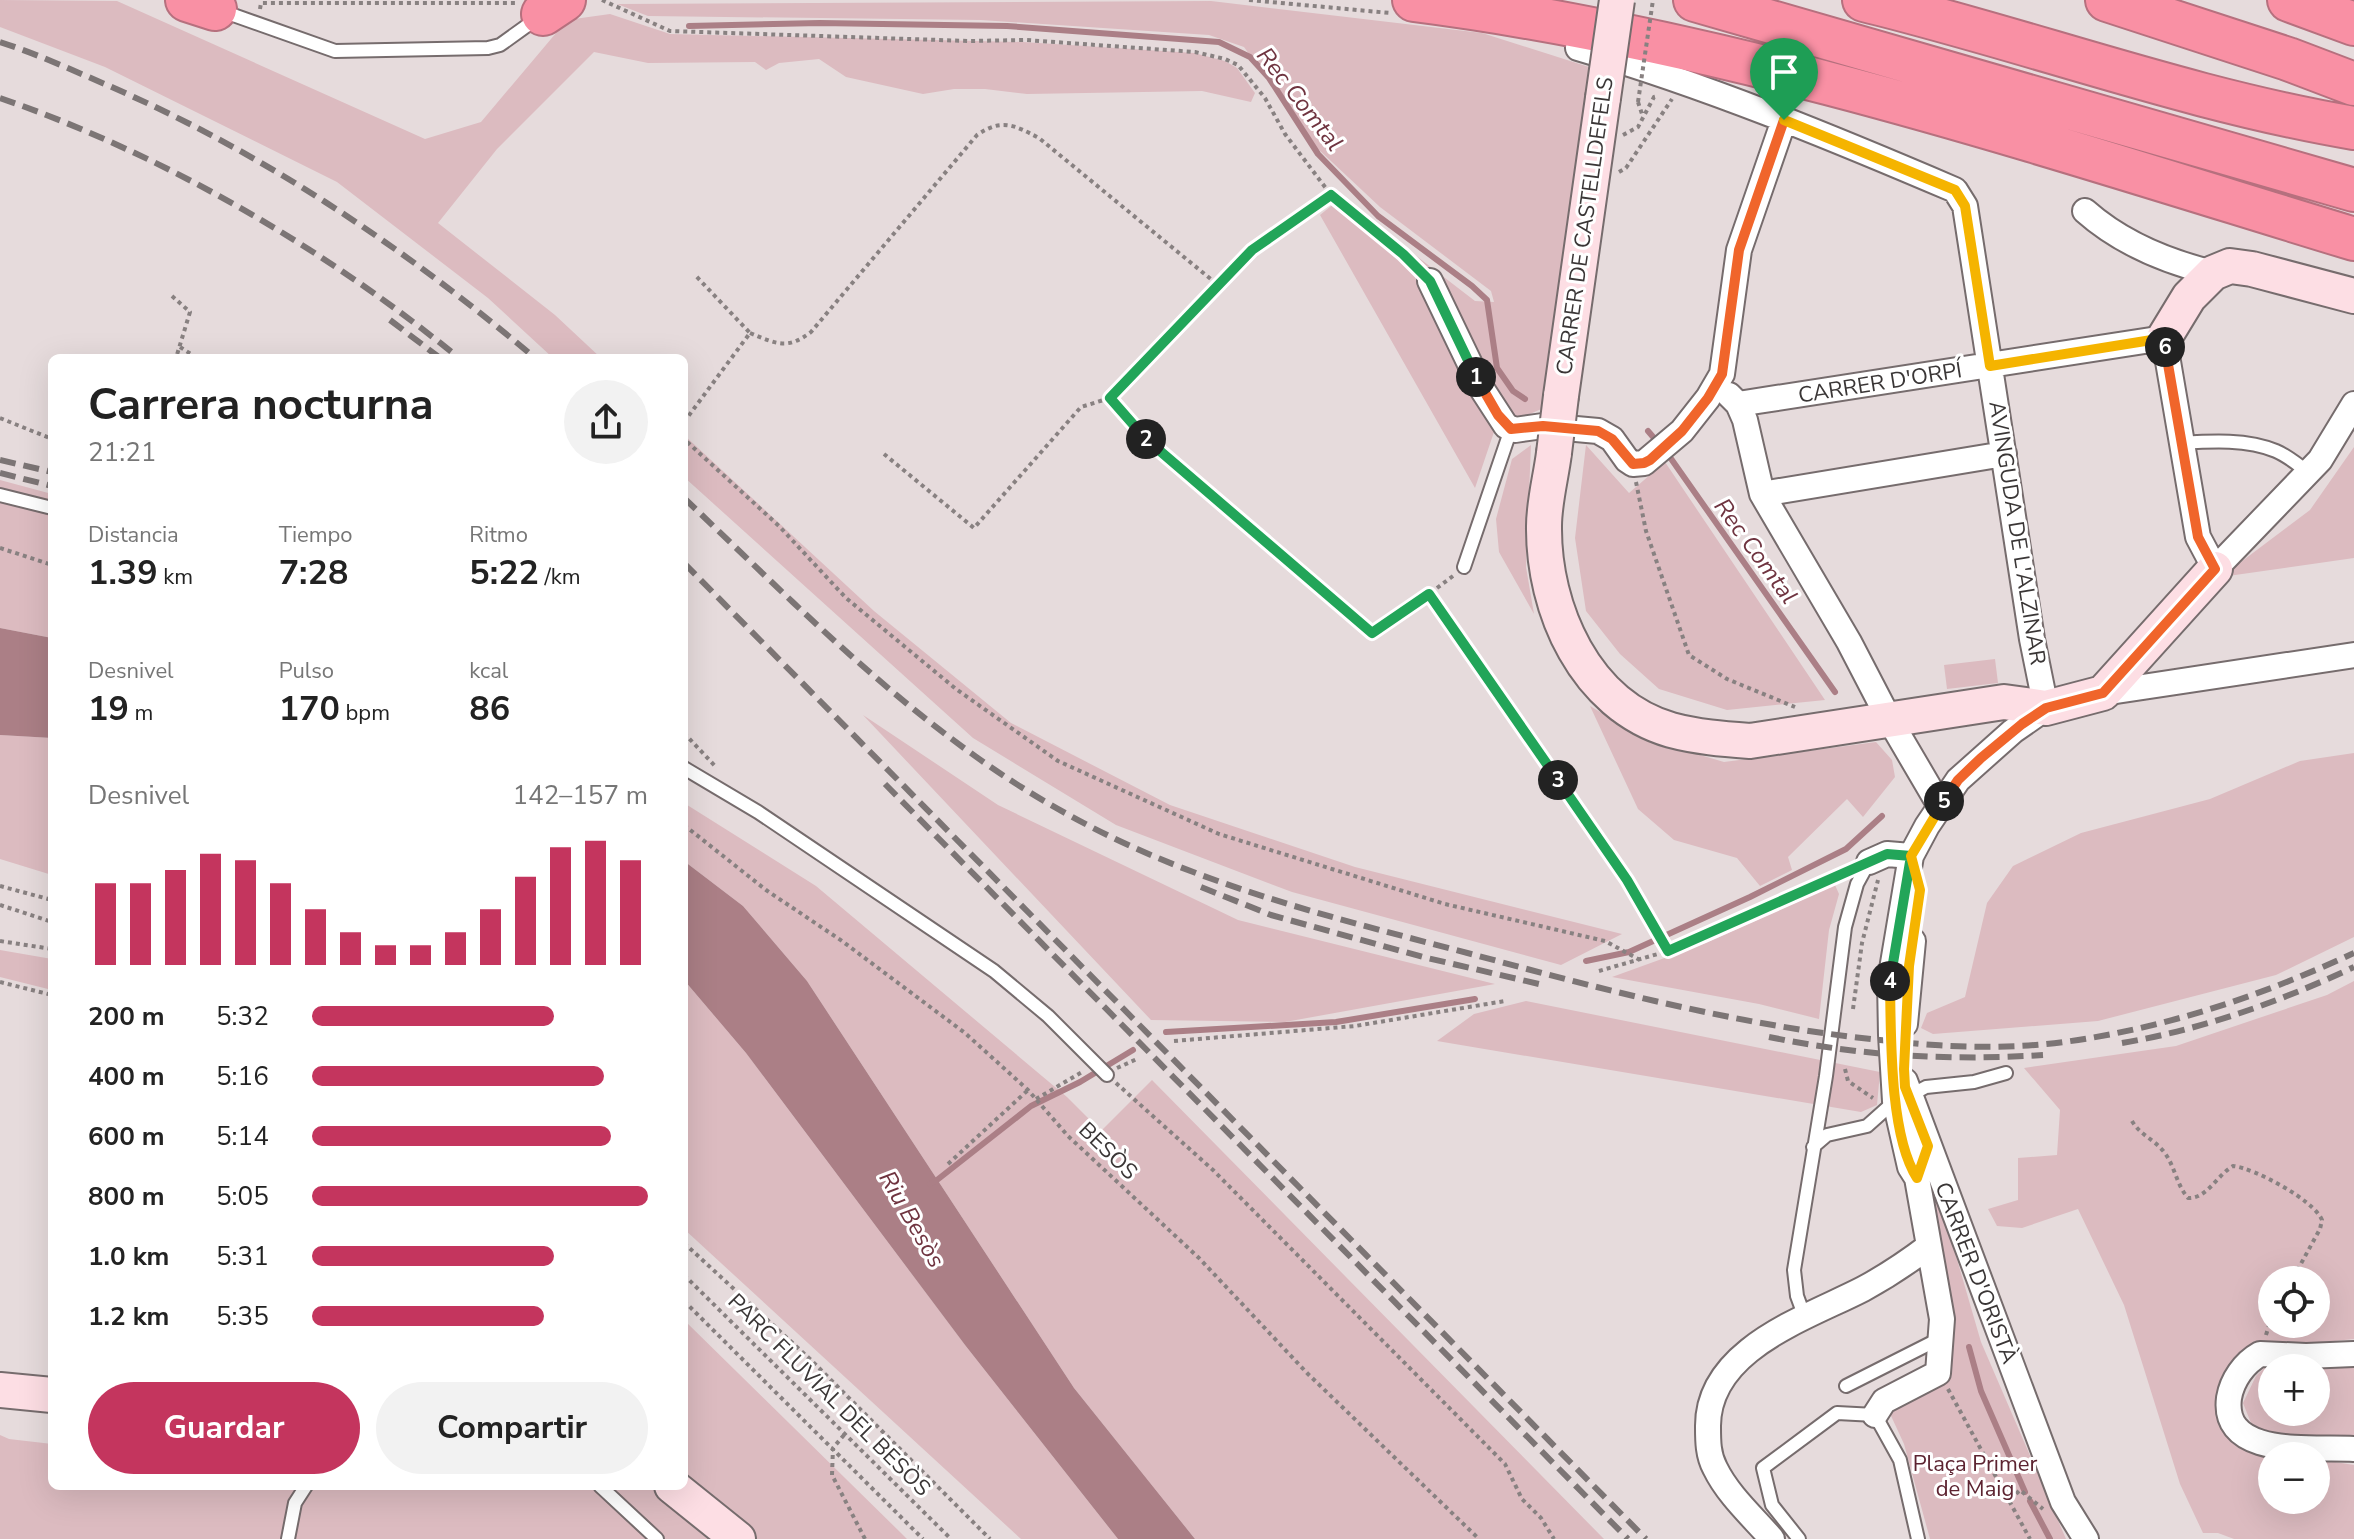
<!DOCTYPE html>
<html lang="es">
<meta charset="utf-8">
<style>
:root{--surface:#fff;--page:#f2f2f2;--text:#222;--muted:#767676;--accent:#c4355e}
body{margin:0;font-family:"Nunito Sans",sans-serif;background:var(--page);color:var(--text);height:100vh;display:flex;flex-direction:column;font-size:30px;white-space:nowrap}
*{box-sizing:border-box;margin:0}
p{font-size:26px;color:var(--muted)}
.icon{flex:none;width:44px;height:44px;fill:none;stroke:currentColor;stroke-width:2;stroke-linecap:round;stroke-linejoin:round}
.map{position:relative;flex:1;overflow:hidden}
.panel{position:absolute;left:48px;top:354px;width:640px;height:1136px;display:flex;flex-direction:column;background:var(--surface);border-radius:12px;box-shadow:0 8px 32px #0002}
.panel>*{flex:none}
.buttons{position:absolute;left:2258px;top:1266px;display:grid;gap:16px}
.buttons a{display:grid;place-items:center;width:72px;height:72px;border-radius:50%;background:var(--surface);box-shadow:0 8px 32px #0002;font-size:40px}
.pin{position:absolute;display:grid;place-items:center;width:68px;height:68px;color:#fff;margin:-82px -34px;border-radius:50% 50% 50% 0;rotate:-45deg;box-shadow:0 0 8px #0007}
.pin .icon{rotate:45deg}
.km{position:absolute;width:40px;height:40px;margin:-20px;border-radius:50%;background:#222;color:#fff;font-size:22px;line-height:40px;text-align:center}
.round{display:grid;place-items:center;flex:none;width:84px;height:84px;border-radius:42px;background:var(--page)}
.headline{display:flex;align-items:center;justify-content:space-between;height:136px;padding:0 40px}
h1{font-size:44px;font-weight:700;line-height:60px}
.metrics{display:grid;grid-template-columns:repeat(3,1fr);gap:12px;height:136px;padding:8px 40px}
.metrics div{display:grid;align-content:center}
.metrics b{font-size:34px;font-weight:700}
.metrics small{font-size:22px;font-weight:400}
.metrics p{font-size:22px}
.chart{height:224px;padding:16px 40px}
.chart p{display:flex;justify-content:space-between}
.chart svg{width:100%;height:144px;margin-top:8px;stroke:var(--accent);stroke-width:6}
.action{display:flex;gap:16px;margin-top:auto;padding:16px 40px}
.action a{flex:1;height:92px;border-radius:48px;background:var(--accent);color:#fff;font-size:32px;font-weight:700;line-height:92px;text-align:center}
.action a+a{background:var(--page);color:var(--text)}
ul{padding:0 40px;list-style:none;font-size:26px}
li{display:grid;grid-template-columns:128px 96px 1fr;align-items:center;height:60px}
li i{height:20px;border-radius:10px;background:var(--accent)}
.map>svg:first-child{display:block}
</style>
<div class="map">
<svg width="2354" height="1539" viewBox="0 0 2354 1539">
<rect width="100%" height="100%" fill="#e6dbdc"/>
<path fill="#dcbbc0" fill-rule="evenodd" d="M0,0L117,1L425,139L481,122L567,20L610,14L670,34L1023,42L1194,53L1225,61L1237,68L1255,93L1251,102L1202,91L1027,94L985,89H954L923,94L846,77L819,59L779,63L766,70L755,62L648,63L594,52L497,149L438,223L555,315L601,358H553L488,298L337,182L105,67L0,27Z
M1211,1L1482,33L1589,67L1572,229L1546,407L1495,429L1475,488L1320,215L1341,198L1475,301L1494,302L1491,291L1380,207L1317,148L1244,47L1209,35L981,20L648,16L617,4Z
M684,435L874,611L1011,723L1170,805L1355,867L1622,934L1561,965L1292,892L1116,825L973,738L684,477Z
M1531,445L1526,567L1534,614L1499,552L1496,519L1512,459Z
M1586,445L1629,493L1665,462L1825,700L1727,710L1659,689L1620,654L1586,611L1575,538Z
M2354,447V558L2221,577L2310,510Z
M0,480L52,494V638L0,628Z
M1995,659L1998,683L1947,689L1944,665Z
M1590,706L1646,739L1724,762L1876,742L1892,760L1895,777L1863,817L1847,799L1788,857L1792,870L1760,886L1737,858L1674,840L1638,809Z
M863,715L998,805L1238,920L1495,984L1285,1022L1151,1020Z
M0,735L52,738V875L0,859Z
M2354,753V937L2276,975L2098,1021L1933,1034L1921,1028L1927,1013L1965,997L1987,903L2013,866L2081,833L2210,799L2300,761Z
M684,803L816,886L1067,1097L1101,1131L1152,1080L1604,1539H1195L1074,1388L807,981L743,906L684,861Z
M1835,885L1839,894L1829,930L1819,1019L1759,1004L1612,977L1706,943Z
M0,950L52,959V990L0,977Z
M684,980L746,1053L965,1345L1118,1539H1021L684,1229Z
M2354,981V1339L2247,1350L2232,1436C2244,1450 2253,1456 2272,1457V1500H2316V1459L2354,1465V1539H2234L2218,1533H2203L2180,1484L2124,1305L2078,1209L2022,1228L1997,1226L1988,1209L2018,1200V1158L2057,1155L2060,1110L2024,1068L2176,1046L2327,995ZM2272,1280H2316V1324H2272Z
M1526,1001L1880,1072L1877,1105L1861,1112L1437,1041L1474,1014Z
M1931,1187H1936L1981,1342L2066,1539H1930L1904,1444L1886,1405L1948,1355L1955,1331Z
M684,1320L901,1533L907,1539H757L684,1476Z
M2275,1357L2354,1363V1440L2282,1438L2253,1428L2243,1403L2256,1376ZM2272,1368H2316V1412H2272Z
M0,1435L9,1439L52,1444V1486H652L694,1516L719,1539H0Z"/>
<path fill="#ab7f86" d="M0,628L52,638V738L0,735Z
M684,861L743,906L807,981L1074,1388L1195,1539H1118L965,1345L746,1053L684,980Z"/>
<g fill="none" stroke-linecap="round" stroke-linejoin="round">
<path stroke="#ab7f86" stroke-width="6" d="M689,26L820,23L1007,26L1219,42L1250,57L1269,78L1318,154L1378,216L1472,286L1487,300L1497,368L1513,391L1525,399
M1648,431L1660,445
M1667,453L1835,692
M1586,961L1629,952L1750,897L1846,849L1882,816
M1166,1032L1336,1022L1475,999
M930,1184L937,1180L1031,1106L1080,1082L1133,1050
M1969,1347L1981,1391L2025,1492
M2030,1501L2050,1539"/>
<g stroke="#766c6d" stroke-width="16">
<path id="lane" d="M222,11L335,51L488,48L500,45L539,17
M2182,443C2212,441 2247,439 2276,451C2288,456 2298,465 2308,472
M0,495L52,508
M1464,567L1511,429
M684,768L758,812L994,971L1048,1016L1107,1075
M1909,1096L1926,1087L1974,1082L2006,1073
M1813,1147L1827,1135L1867,1126L1895,1101
M1804,1315L1797,1296L1794,1270L1826,1076L1845,927L1857,884L1869,862
M1846,1386L1941,1338
M600,1486L657,1539
M288,1539L295,1503L306,1486
M1799,1539L1772,1505L1763,1468L1837,1413L1875,1415L1900,1460L1918,1539"/>
</g>
<g stroke="#766c6d" stroke-width="28">
<path id="street" d="M1578,48C1707,86 1831,137 1955,190L1965,206L2032,639L2046,708L2013,731L1958,780L1927,826L1911,856L1890,981L1891,1035L1895,1101L1910,1167L1917,1178L1942,1319L1938,1373L1884,1401L1875,1415
M2085,211C2120,242 2168,262 2213,273
M1430,281L1482,389L1506,426L1515,430L1543,426L1598,431L1612,439L1627,460L1633,464L1644,463L1682,431L1708,398L1722,374L1739,250L1784,120
M1729,395L1738,404L1745,420L1762,494L1849,642L1889,719L1940,806
M1738,404L2164,338L2198,537L2215,569L2320,460L2354,404
M1762,494L2004,454
M2103,693L2354,655
M1869,862L1887,854L1911,856
M1905,1024L1913,941
M1905,1081L2063,1502L2086,1539
M2354,1354L2306,1356L2260,1354C2244,1363 2232,1380 2229,1398C2221,1460 2317,1446 2354,1449
M1772,1539C1753,1517 1728,1495 1715,1468C1708,1455 1708,1441 1708,1427C1707,1349 1807,1318 1863,1289C1887,1276 1908,1262 1929,1246"/>
</g>
<g stroke="#766c6d" stroke-width="38">
<path id="secondary" d="M2164,338L2189,297L2213,273L2230,266L2252,269L2354,296
M1561,396L1603,98
M1554,453C1551,477 1544,502 1544,526C1543,609 1585,705 1671,730C1697,737 1723,739 1750,741L2004,702L2046,708L2103,693L2215,569
M0,1390L52,1395
M672,1486L738,1539"/>
</g>
<g stroke="#b6707e" stroke-width="46">
<path id="highway" d="M187,0L215,9
M1414,0C1736,41 2045,145 2354,239
M1695,0L2354,190
M1864,0C2028,40 2188,100 2354,128
M2107,0L2288,59L2354,84
M2289,0L2354,24
M543,14L564,0"/>
</g>
<path stroke="#888181" stroke-width="4" stroke-dasharray="4 4" stroke-linecap="butt" d="M602,0L670,31L969,41L1026,40L1195,52L1225,59L1238,65L1265,98L1285,134L1331,195
M1249,0L1390,13
M260,9L261,3H518
M1638,102L1643,117
M1623,135L1638,127L1654,97L1658,96
M1619,172L1626,168L1672,99
M172,296L190,312L176,358
M750,333C777,344 787,350 811,332L977,135C1002,118 1014,125 1039,138L1218,285
M180,347L197,358
M1110,398L1137,431L1372,633L1429,594
M0,418L52,439
M684,422L750,333L695,275
M684,435L685,440L779,526L846,598L956,689L1058,761L1219,834L1445,904L1605,941L1640,960
M884,454L974,528L1081,407L1110,398L1252,250L1331,195L1417,268
M1636,482L1646,531L1689,655L1727,679L1795,707
M0,548L52,565
M1453,576L1429,594L1627,880L1668,951
M684,733L715,766
M684,825L766,890L842,941L965,1033L1028,1090L1068,1136L1199,1258L1307,1373L1479,1539
M0,886L52,900
M0,905L52,922
M0,941L52,949
M1599,971L1668,951L1845,873
M0,982L52,995
M1853,1009L1862,943L1878,880
M1174,1041L1355,1026L1505,1001
M1117,1068L1137,1059
M1845,1069L1848,1081L1873,1098
M1116,1083L1213,1170L1505,1464L1522,1499L1541,1518L1554,1539
M1036,1099L1082,1072
M2132,1121C2140,1135 2154,1139 2164,1152C2175,1166 2176,1184 2188,1198C2207,1199 2217,1175 2233,1166C2254,1168 2314,1200 2322,1220L2320,1229L2292,1280
M948,1164L1028,1090
M684,1243L811,1360L990,1539
M684,1275L951,1539
M684,1301L923,1539
M2266,1335L2272,1316
M1948,1389L2030,1539
M844,1435L833,1448L832,1475L865,1539
M2003,1485L2016,1494L2020,1490L2043,1509"/>
<use href="#lane" stroke="#fff" stroke-width="12"/>
<use href="#street" stroke="#fff" stroke-width="24"/>
<use href="#secondary" stroke="#fddee4" stroke-width="34"/>
<use href="#highway" stroke="#f990a4" stroke-width="42"/>
<path stroke="#7c7575" stroke-width="6" stroke-dasharray="16 8" stroke-linecap="butt" d="M0,42C37,54 72,70 107,85C264,153 405,248 535,358
M0,98C165,155 324,248 459,358
M390,320L440,358
M0,460L52,472
M0,473L52,486
M684,498C804,612 921,734 1067,814C1194,885 1335,918 1475,955C1608,991 1743,1026 1880,1040C1941,1047 2004,1050 2064,1042C2166,1028 2261,996 2354,953
M684,563L1646,1539
M885,784L1628,1539
M1201,887L1271,915L1423,957L1539,984
M1769,1037C1862,1056 1948,1061 2043,1055
M2122,1043C2204,1029 2279,1002 2354,967"/>
<g stroke="#766c6d" stroke-width="38" stroke-linecap="butt">
<path id="secondary-bridge" d="M1603,98L1617,0
M1554,453L1561,396"/>
</g>
<path stroke="#888181" stroke-width="4" stroke-dasharray="4 4" stroke-linecap="butt" d="M1638,102L1653,0"/>
<use href="#secondary-bridge" stroke="#fddee4" stroke-width="34"/>
</g>
<g fill="none" stroke-linecap="round" stroke-linejoin="round">
<g stroke="#fff" stroke-width="16">
<path id="split-1" d="M1476,377L1498,415L1511,429L1543,426L1598,431L1612,439L1633,464L1644,463L1650,460L1682,431L1708,398L1722,374L1739,250L1784,120"/>
</g>
<g stroke="#fff" stroke-width="16">
<path id="split-2" d="M1146,439L1110,398L1252,250L1331,195L1403,254L1430,281L1476,377"/>
</g>
<g stroke="#fff" stroke-width="16">
<path id="split-3" d="M1146,439L1372,633L1429,594L1558,780"/>
</g>
<g stroke="#fff" stroke-width="16">
<path id="split-4" d="M1558,780L1627,880L1668,951L1887,854L1911,856L1890,981"/>
</g>
<g stroke="#fff" stroke-width="16">
<path id="split-5" d="M1890,981C1891,1033 1889,1135 1917,1178L1928,1146L1905,1087L1904,1069L1909,966L1920,890L1911,856L1944,801"/>
</g>
<g stroke="#fff" stroke-width="16">
<path id="split-6" d="M1944,801L1958,780L1981,758L2022,724L2046,708L2103,693L2215,569L2198,537L2165,347"/>
</g>
<g stroke="#fff" stroke-width="16">
<path id="split-7" d="M1784,120L1955,190L1965,206L1990,366L2164,338L2165,347"/>
</g>
<use href="#split-1" stroke="#f0652b" stroke-width="10"/>
<use href="#split-2" stroke="#22a559" stroke-width="10"/>
<use href="#split-3" stroke="#22a559" stroke-width="10"/>
<use href="#split-4" stroke="#22a559" stroke-width="10"/>
<use href="#split-5" stroke="#f5b400" stroke-width="10"/>
<use href="#split-6" stroke="#f0652b" stroke-width="10"/>
<use href="#split-7" stroke="#f5b400" stroke-width="10"/>
</g>
<g text-anchor="middle" dominant-baseline="central" stroke-width="6" stroke-linejoin="round" paint-order="stroke">
<g font-size="22" fill="#3a3636" stroke="#fff">
<text transform="translate(1585 226) rotate(-82)">CARRER DE CASTELLDEFELS</text>
<text transform="translate(1880 383) rotate(-9)">CARRER D'ORPÍ</text>
<text transform="translate(2017 533) rotate(81)">AVINGUDA DE L'ALZINAR</text>
<text transform="translate(1108 1151) rotate(44)">BESÒS</text>
<text transform="translate(1976 1273) rotate(69)">CARRER D'ORISTÀ</text>
<text transform="translate(829 1395) rotate(45)">PARC FLUVIAL DEL BESÒS</text>
</g>
<g font-size="22" fill="#5c2330" stroke="#fff">
<text x="1975" y="1464">Plaça Primer<tspan x="1975" dy="25">de Maig</tspan></text>
</g>
<g font-size="24" font-style="italic" fill="#6f3440" stroke="#fff">
<text transform="translate(1300 99) rotate(52)">Rec Comtal</text>
<text transform="translate(1756 551) rotate(54)">Rec Comtal</text>
<text transform="translate(912 1219) rotate(60)">Riu Besòs</text>
</g>
</g>
</svg>
<div class="buttons">
<a><svg class="icon" aria-label="locate" viewBox="0 0 24 24"><circle cx="12" cy="12" r="6"/><path d="M12 2v4M12 18v4M2 12h4M18 12h4"/></svg></a>
<a>+</a>
<a>−</a>
</div>
<div class="pin" style="left:1784px;top:120px;background:#1e9e55"><svg class="icon" aria-label="arrive" viewBox="0 0 24 24"><path d="M6 21V4h12l-3 4 3 4H6"/></svg></div>
<b class="km" style="left:1476px;top:377px">1</b>
<b class="km" style="left:1146px;top:439px">2</b>
<b class="km" style="left:1558px;top:780px">3</b>
<b class="km" style="left:1890px;top:981px">4</b>
<b class="km" style="left:1944px;top:801px">5</b>
<b class="km" style="left:2165px;top:347px">6</b>
<section class="panel">
<div class="headline"><div><h1>Carrera nocturna</h1><p>21:21</p></div><a class="round"><svg class="icon" aria-label="share" viewBox="0 0 24 24"><path d="M12 15V3M7 8l5-5 5 5M5 13v7h14v-7"/></svg></a></div>
<div class="metrics">
<div><p>Distancia</p><b>1.39<small> km</small></b></div>
<div><p>Tiempo</p><b>7:28</b></div>
<div><p>Ritmo</p><b>5:22<small> /km</small></b></div>
</div>
<div class="metrics">
<div><p>Desnivel</p><b>19<small> m</small></b></div>
<div><p>Pulso</p><b>170<small> bpm</small></b></div>
<div><p>kcal</p><b>86</b></div>
</div>
<div class="chart"><p><span>Desnivel</span>142–157 m</p>
<svg viewBox="0 0 160 44" preserveAspectRatio="none"><path d="M5 44V19M15 44V19M25 44V15M35 44V10M45 44V12M55 44V19M65 44V27M75 44V34M85 44V38M95 44V38M105 44V34M115 44V27M125 44V17M135 44V8M145 44V6M155 44V12"/></svg>
</div>
<ul>
<li><b>200 m</b>5:32<i style="width:72%"></i></li>
<li><b>400 m</b>5:16<i style="width:87%"></i></li>
<li><b>600 m</b>5:14<i style="width:89%"></i></li>
<li><b>800 m</b>5:05<i style="width:100%"></i></li>
<li><b>1.0 km</b>5:31<i style="width:72%"></i></li>
<li><b>1.2 km</b>5:35<i style="width:69%"></i></li>
</ul>
<div class="action"><a>Guardar</a><a>Compartir</a></div>
</section>
</div>
